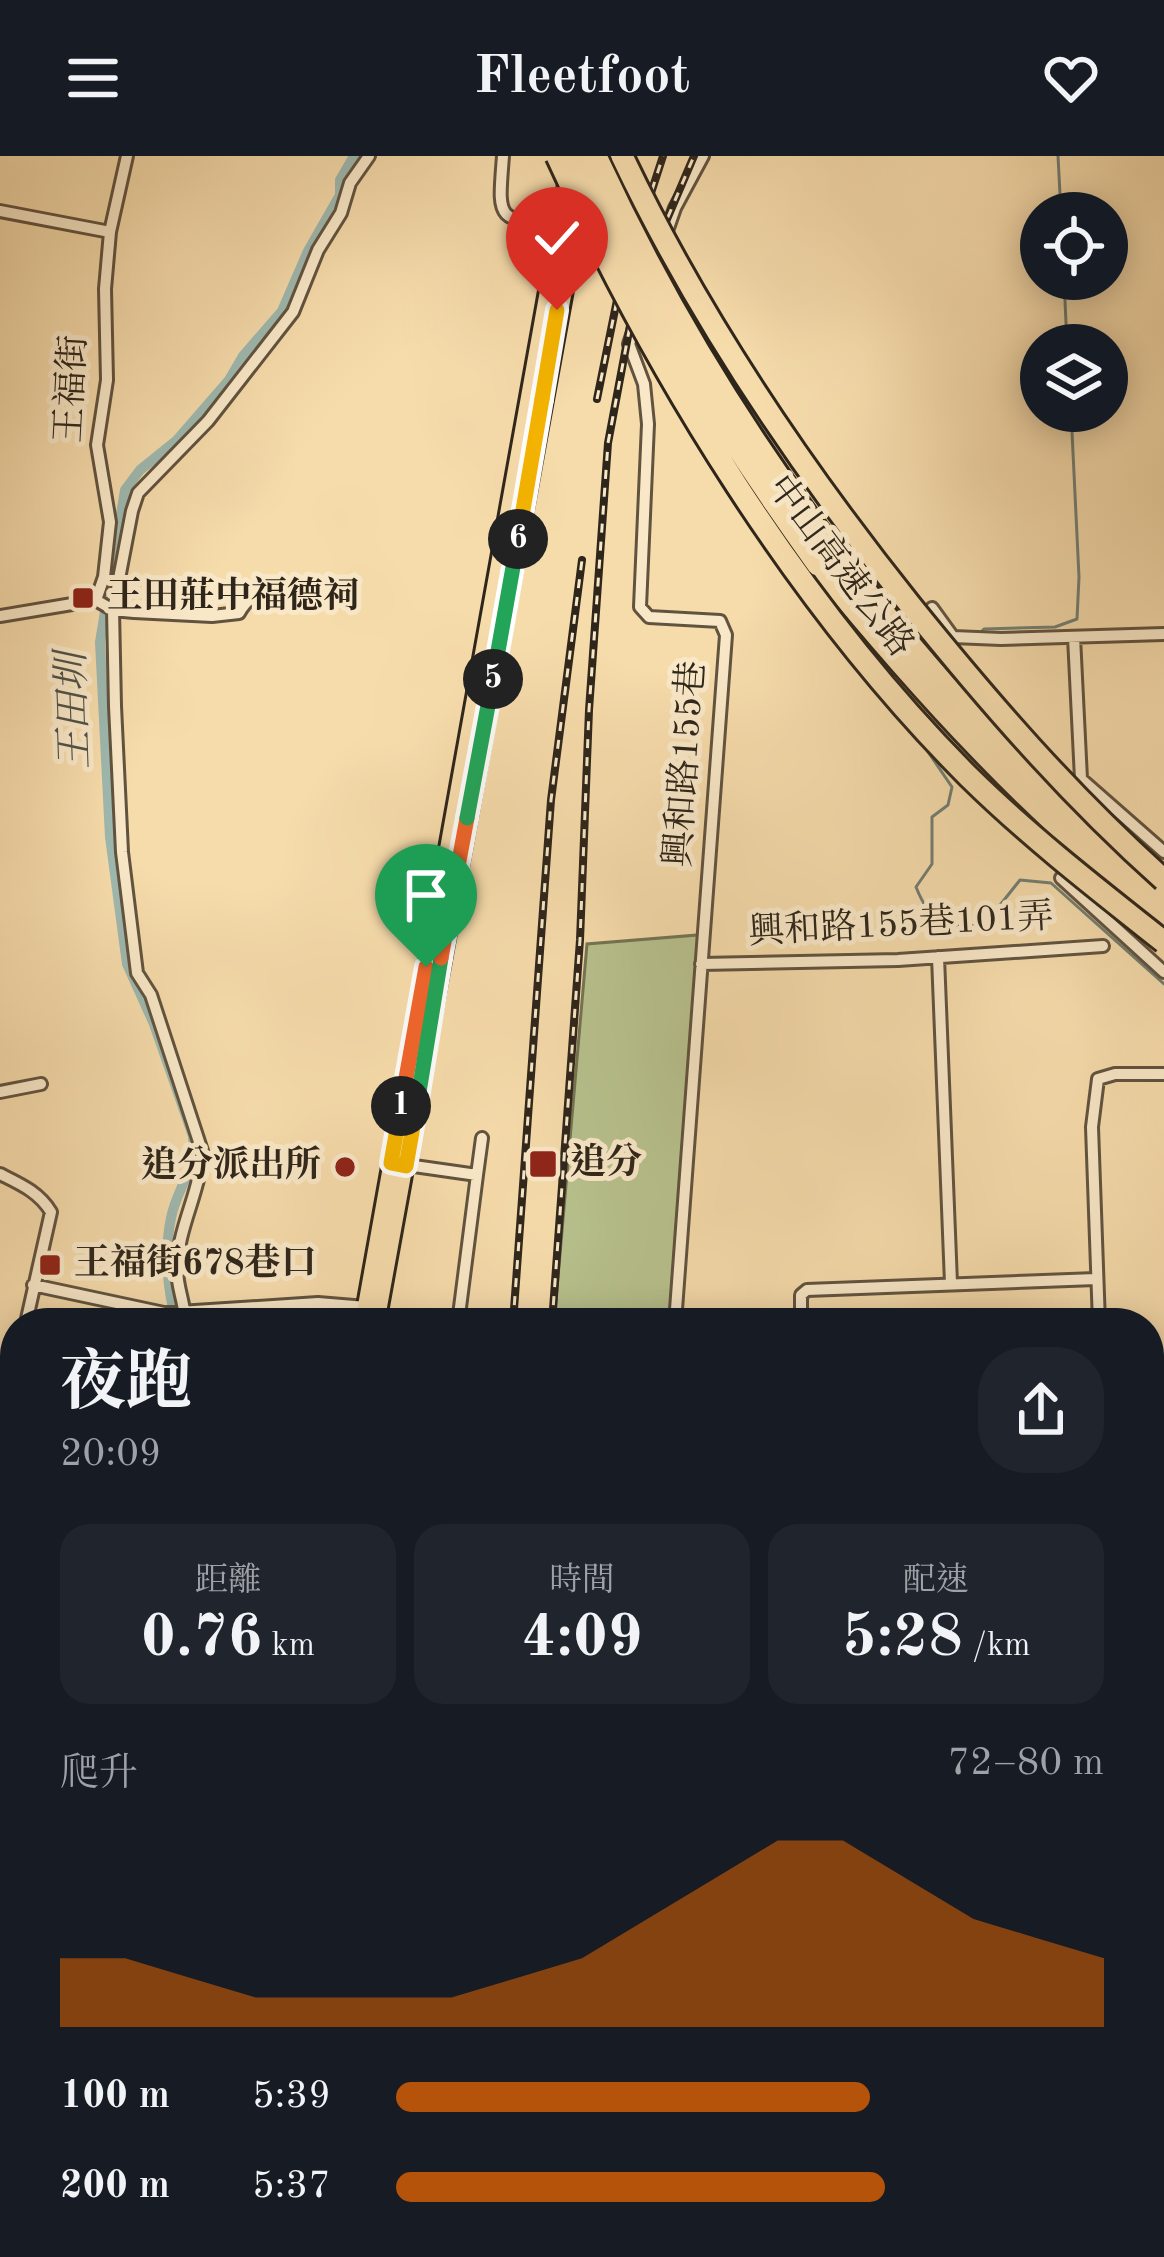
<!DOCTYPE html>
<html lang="zh-TW">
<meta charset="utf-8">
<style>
:root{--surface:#171b24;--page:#20242c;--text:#f1f3f6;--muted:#9ea1a6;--accent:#b45309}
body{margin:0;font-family:"Old Standard TT","Noto Serif TC",serif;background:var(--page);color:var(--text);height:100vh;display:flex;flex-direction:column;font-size:45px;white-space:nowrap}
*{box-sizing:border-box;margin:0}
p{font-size:39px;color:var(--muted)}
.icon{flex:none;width:66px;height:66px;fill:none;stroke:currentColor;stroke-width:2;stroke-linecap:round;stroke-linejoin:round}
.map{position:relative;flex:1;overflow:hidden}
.details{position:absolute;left:0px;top:1152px;width:1164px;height:951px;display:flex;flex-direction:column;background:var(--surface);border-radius:48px 48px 0 0;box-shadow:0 6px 30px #0003}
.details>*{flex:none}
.buttons{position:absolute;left:1020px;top:36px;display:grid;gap:24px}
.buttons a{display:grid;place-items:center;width:108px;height:108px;border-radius:50%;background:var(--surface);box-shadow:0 6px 30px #0003;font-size:60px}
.pin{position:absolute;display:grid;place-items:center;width:102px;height:102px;color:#fff;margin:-123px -51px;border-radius:50% 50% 50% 0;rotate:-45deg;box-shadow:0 0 12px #0007}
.pin .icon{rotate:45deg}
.km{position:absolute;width:60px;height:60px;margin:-30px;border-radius:50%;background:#222;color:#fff;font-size:33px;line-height:60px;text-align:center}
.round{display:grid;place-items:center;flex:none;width:126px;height:126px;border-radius:48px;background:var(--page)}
.head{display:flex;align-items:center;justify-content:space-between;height:204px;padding:0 60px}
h1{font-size:66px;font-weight:700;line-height:90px}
.stats{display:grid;grid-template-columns:repeat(3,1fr);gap:18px;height:204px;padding:12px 60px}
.stats div{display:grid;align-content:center;border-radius:30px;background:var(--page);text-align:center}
.stats b{font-size:60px;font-weight:700}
.stats small{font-size:33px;font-weight:400}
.stats p{font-size:33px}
.chart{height:336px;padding:24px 60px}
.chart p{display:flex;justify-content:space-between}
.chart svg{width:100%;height:216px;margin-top:12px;fill:var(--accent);opacity:.7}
ul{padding:0 60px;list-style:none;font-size:39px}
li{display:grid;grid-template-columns:192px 144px 1fr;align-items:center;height:90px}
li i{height:30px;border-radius:15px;background:var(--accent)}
header{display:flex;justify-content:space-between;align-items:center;height:156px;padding:0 60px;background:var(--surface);font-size:54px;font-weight:700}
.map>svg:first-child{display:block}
</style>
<header><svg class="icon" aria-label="menu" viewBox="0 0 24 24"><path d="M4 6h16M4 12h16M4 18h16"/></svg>Fleetfoot<svg class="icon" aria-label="heart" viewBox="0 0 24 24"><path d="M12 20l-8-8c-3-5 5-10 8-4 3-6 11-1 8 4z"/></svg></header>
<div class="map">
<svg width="1164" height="2101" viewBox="0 0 1164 2101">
<rect width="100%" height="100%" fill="#f6dbab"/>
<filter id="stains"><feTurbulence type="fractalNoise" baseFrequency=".00167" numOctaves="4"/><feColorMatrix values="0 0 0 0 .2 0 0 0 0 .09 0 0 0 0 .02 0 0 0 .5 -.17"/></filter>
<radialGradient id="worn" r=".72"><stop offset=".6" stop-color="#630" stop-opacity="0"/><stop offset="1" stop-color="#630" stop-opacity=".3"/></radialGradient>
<path fill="#b7c18d" stroke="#737454" stroke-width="3" d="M698,779L669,1167H554L587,788Z"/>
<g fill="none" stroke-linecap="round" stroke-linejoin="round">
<path stroke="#727e74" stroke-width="3" d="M1058,0L1061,57
M1064,123L1067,189
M979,478L984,473L1055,471L1077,463L1079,421L1071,255
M922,587L952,631L948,649L932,661V708L916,731C931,769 947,774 985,768L1020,724L1051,727L1164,828
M1149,1610L1164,1611"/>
<path stroke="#9eb9b0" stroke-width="10" d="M177,1167C167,1134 164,1096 171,1062C177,1031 196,1016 193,980L154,868L127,808L110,681L100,486L125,334L140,314L176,285L229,224L243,200L282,155L308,95L340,39V24L354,0
M0,2043L15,2024"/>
<g stroke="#61533f" stroke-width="16">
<path id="minor" d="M503,0C498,64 495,65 561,68
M0,55L110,76
M654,112L675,52L703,0
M637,164L629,188L644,228L648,268L640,451L649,461L720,465L726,479L675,1167
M96,444L104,421L110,366L97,289L107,224L105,133L110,76L127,0
M96,444L113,454L134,456L212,460L239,457C255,427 282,435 311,436
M932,452L953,481L1001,483L1164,478
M0,460L96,444
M1074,481L1081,623L1164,696
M1061,722L1164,816
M938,801L951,1127
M701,808L898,804L1103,790
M0,936L41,928
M400,1008L477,1019L458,1167
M0,1018C20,1028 39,1036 51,1056L26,1167
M477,1019L482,982
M33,1129L164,1157L318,1147L366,1151
M184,1154C182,1141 177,1127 177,1114C177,1074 199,1038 203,998L151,839L137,817L122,696L115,550L113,454L132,355L138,337L208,265L293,156L318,94L341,57L350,27L369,0
M801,1167V1139L807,1134L1096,1123
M1099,1167L1092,971L1098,923L1115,918H1164
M0,1276L15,1278
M1149,1281L1164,1280
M0,1428L15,1386
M0,1572L15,1571
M1149,1631L1164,1633
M0,1764L15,1767
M0,1854L15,1790
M1149,1924L1164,1879
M0,1945L15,1950
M0,1986H15
M0,2045L15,2051
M122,2088L153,2099
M25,2101L30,2088
M488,2101L489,2088
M1093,2101L1097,2088"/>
</g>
<g stroke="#2f261b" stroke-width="22">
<path id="primary" d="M363,1167L569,18
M376,1167L580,46
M150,2101L155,2088
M166,2101L171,2088"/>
</g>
<g stroke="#2f261b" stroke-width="27">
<path id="motorway" d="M825,384C927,513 1033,637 1164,739
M818,409C923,538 1034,659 1164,762"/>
</g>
<use href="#minor" stroke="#f9e8c8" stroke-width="10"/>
<use href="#primary" stroke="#f6dbab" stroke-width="16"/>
<use href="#motorway" stroke="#f6dbab" stroke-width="21"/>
<g stroke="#2f261b" stroke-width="8">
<path id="rail" d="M597,243L618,139L663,0
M513,1167L551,644L582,404
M552,1167L580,784L589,554L608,287L632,159L656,89L694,0
M461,2101L463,2088"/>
</g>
<use href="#rail" stroke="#f9e8c8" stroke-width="3" stroke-dasharray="9" stroke-linecap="butt"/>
<g stroke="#2f261b" stroke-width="27" stroke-linecap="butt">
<path id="motorway-bridge" d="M557,0C656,219 799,451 969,621C1030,681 1097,733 1164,786
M577,0C642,146 725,280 818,409
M596,0C659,137 735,264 825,384
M622,0C699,162 799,310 911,450C990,548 1070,640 1164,724"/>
</g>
<use href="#motorway-bridge" stroke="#f6dbab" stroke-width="21"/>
</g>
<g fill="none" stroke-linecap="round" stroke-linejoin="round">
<g stroke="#fff" stroke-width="24">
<path id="split-1" d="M401,950L426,811"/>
</g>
<g stroke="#fff" stroke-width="24">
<path id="split-2" d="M401,950L391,1007L406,1010L418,942"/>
</g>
<g stroke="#fff" stroke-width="24">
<path id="split-3" d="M418,942L441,802"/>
</g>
<g stroke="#fff" stroke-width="24">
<path id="split-4" d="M441,802L467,662"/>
</g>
<g stroke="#fff" stroke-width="24">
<path id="split-5" d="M467,662L493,523"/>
</g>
<g stroke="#fff" stroke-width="24">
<path id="split-6" d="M493,523L518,383"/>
</g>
<g stroke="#fff" stroke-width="24">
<path id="split-7" d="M518,383L542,243"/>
</g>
<g stroke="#fff" stroke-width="24">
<path id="split-8" d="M542,243L557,154"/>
</g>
<use href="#split-1" stroke="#f0652b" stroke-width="15"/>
<use href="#split-2" stroke="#f5b400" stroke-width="15"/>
<use href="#split-3" stroke="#22a559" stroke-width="15"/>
<use href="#split-4" stroke="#f0652b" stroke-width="15"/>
<use href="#split-5" stroke="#22a559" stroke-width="15"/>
<use href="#split-6" stroke="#22a559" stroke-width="15"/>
<use href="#split-7" stroke="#f5b400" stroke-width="15"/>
<use href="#split-8" stroke="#f5b400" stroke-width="15"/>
</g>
<g fill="#8f2418" stroke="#f9e8c8" stroke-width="4.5">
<rect x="71" y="430" width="24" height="24" rx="6"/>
<rect x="528" y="993" width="30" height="30" rx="6"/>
<circle cx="345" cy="1011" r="12"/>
<rect x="38" y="1097" width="24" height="24" rx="6"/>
</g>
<g text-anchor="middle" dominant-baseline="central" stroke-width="10" stroke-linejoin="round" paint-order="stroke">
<g font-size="36" fill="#2f261b" stroke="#f9e8c8">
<text transform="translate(73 233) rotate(-87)">王福街</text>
<text transform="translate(839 411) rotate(53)">中山高速公路</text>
<text transform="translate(687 608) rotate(-86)">興和路155巷</text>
<text transform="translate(901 770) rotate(-3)">興和路155巷101弄</text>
</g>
<g font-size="36" font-weight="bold" fill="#2f261b" stroke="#f9e8c8" text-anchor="start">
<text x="107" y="442">王田莊中福德祠</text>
<text x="570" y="1008">追分</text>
<text x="321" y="1011" text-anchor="end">追分派出所</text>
<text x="74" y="1109">王福街678巷口</text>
</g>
<g font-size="39" font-style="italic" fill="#505248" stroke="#f9e8c8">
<text transform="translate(75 555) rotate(-92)">王田圳</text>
</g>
</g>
<rect width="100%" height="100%" filter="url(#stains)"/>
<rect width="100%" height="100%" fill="url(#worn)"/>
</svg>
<div class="buttons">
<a><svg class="icon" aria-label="locate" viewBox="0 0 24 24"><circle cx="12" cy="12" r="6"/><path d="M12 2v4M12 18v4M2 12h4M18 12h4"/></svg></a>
<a><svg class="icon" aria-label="layers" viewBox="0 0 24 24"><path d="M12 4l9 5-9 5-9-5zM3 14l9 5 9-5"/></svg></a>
</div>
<div class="pin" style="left:426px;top:811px;background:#1e9e55"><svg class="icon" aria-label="arrive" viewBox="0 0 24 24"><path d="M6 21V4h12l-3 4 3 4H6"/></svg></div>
<div class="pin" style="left:557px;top:154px;background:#d93025"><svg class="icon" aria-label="check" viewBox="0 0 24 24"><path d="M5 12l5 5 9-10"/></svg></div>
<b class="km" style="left:401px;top:950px">1</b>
<b class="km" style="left:493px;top:523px">5</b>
<b class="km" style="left:518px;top:383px">6</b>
<section class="details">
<div class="head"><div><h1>夜跑</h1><p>20:09</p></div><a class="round"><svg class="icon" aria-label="share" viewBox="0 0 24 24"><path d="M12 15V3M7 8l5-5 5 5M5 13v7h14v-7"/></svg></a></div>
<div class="stats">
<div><p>距離</p><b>0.76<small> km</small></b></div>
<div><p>時間</p><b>4:09</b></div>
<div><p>配速</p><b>5:28<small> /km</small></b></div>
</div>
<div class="chart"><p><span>爬升</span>72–80 m</p>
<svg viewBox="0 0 160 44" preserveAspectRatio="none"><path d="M0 44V30L10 30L20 34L30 38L40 38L50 38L60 38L70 34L80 30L90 22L100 14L110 6L120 6L130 14L140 22L150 26L160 30V44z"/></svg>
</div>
<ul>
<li><b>100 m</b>5:39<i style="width:67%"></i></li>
<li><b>200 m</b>5:37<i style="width:69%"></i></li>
</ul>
</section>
</div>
